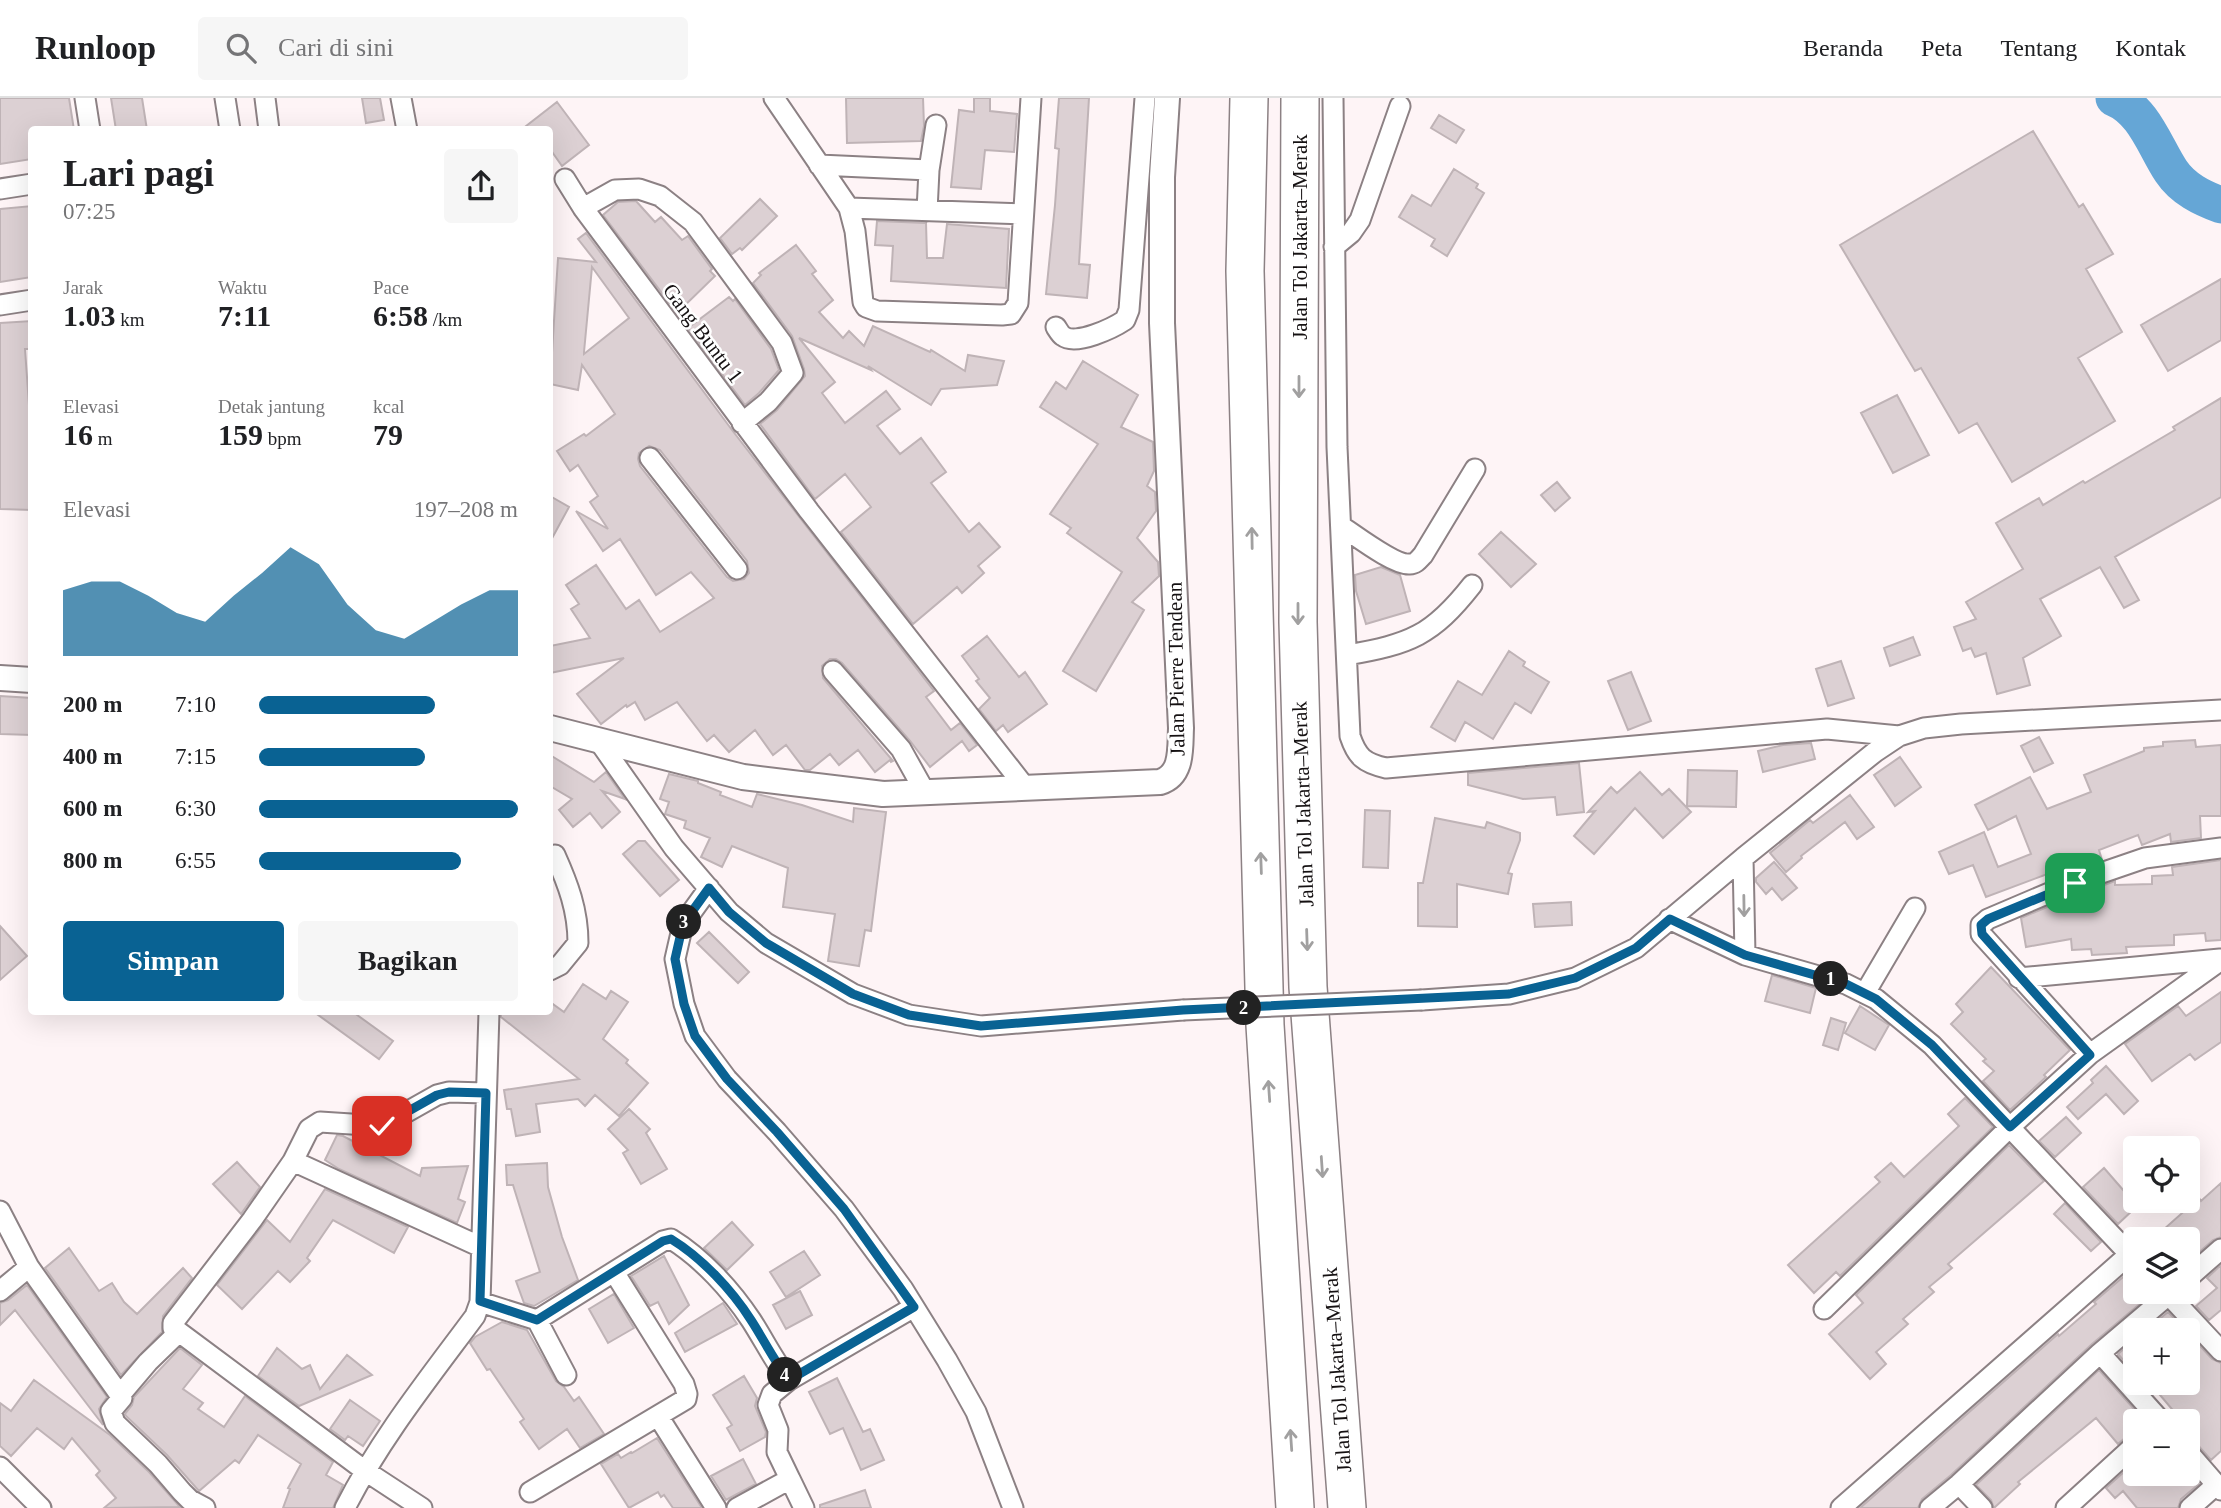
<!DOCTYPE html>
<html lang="id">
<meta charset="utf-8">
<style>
:root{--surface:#fff;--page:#f6f6f6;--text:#202124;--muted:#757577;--line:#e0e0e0;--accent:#096293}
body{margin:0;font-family:Georgia,serif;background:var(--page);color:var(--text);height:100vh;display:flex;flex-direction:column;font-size:26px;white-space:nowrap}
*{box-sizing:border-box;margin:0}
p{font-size:23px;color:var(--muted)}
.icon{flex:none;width:38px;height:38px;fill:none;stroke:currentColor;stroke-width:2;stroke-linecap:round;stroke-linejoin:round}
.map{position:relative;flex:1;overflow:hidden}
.panel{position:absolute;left:28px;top:28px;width:525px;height:889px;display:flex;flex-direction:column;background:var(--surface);border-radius:7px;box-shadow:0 7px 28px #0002}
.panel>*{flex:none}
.buttons{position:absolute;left:2123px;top:1038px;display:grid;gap:14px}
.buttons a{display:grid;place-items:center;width:77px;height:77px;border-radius:7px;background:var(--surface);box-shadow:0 7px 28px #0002;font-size:35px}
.pin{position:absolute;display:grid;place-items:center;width:60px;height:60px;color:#fff;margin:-30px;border-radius:14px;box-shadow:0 4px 10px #0006}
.km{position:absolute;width:35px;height:35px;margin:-18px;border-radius:50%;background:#222;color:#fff;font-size:19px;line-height:35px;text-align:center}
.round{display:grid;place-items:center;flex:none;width:74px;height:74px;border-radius:7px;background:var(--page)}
.summary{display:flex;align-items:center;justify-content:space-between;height:119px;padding:0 35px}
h1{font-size:38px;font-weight:600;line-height:52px}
.metrics{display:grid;grid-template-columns:repeat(3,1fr);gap:10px;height:119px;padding:7px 35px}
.metrics div{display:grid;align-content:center}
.metrics b{font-size:30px;font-weight:600}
.metrics small{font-size:19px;font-weight:400}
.metrics p{font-size:19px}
.chart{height:196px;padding:14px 35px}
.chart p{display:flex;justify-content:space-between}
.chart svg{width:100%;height:126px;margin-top:7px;fill:var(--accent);opacity:.7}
.action{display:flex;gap:14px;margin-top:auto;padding:14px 35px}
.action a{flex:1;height:80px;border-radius:7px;background:var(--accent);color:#fff;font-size:28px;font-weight:600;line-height:80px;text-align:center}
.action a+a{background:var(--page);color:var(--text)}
ul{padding:0 35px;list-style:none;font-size:23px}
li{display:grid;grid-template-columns:112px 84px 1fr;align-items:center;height:52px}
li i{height:18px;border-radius:9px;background:var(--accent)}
header{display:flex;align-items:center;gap:42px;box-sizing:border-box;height:98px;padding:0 35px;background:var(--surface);border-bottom:2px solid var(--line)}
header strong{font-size:33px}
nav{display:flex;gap:38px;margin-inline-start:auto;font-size:24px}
.search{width:490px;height:63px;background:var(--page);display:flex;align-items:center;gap:18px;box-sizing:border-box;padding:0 24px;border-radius:7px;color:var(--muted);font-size:26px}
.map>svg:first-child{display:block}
</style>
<header>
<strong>Runloop</strong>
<div class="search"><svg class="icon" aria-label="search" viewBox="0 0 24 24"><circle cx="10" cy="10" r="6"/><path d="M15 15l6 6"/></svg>Cari di sini</div>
<nav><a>Beranda</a><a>Peta</a><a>Tentang</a><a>Kontak</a></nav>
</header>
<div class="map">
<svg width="2221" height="1410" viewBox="0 0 2221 1410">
<rect width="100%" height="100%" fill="#fef4f6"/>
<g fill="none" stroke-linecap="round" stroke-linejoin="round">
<path stroke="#65a6d6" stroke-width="37" d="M2114,0C2144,12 2155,49 2171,73C2183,91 2202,100 2221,107"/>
</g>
<path fill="#dcd0d3" stroke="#bfb3b6" stroke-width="2" fill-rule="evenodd" d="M0,0H69L74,32H32V61L0,66Z
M111,0H142L147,32H116Z
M362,0H380L384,22L366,25Z
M846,0H923L924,28L921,43L847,45Z
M974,0H990V13L1017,16L1014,54L985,52L981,91L951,89L959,12L974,14Z
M1059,0H1089L1079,166L1090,167L1087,200L1046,196L1055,107L1059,51L1055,50Z
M557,4L589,47L562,68L550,51V32H521Z
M1439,17L1464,32L1456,45L1431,30Z
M2033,33L2079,109L2083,106L2113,156L2086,171L2122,234L2078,260L2115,323L2012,384L1977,325L1959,335L1921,270L1915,273L1840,147Z
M1454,71L1478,86L1476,90L1484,95L1447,158L1431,148L1435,141L1399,119L1412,97L1431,108Z
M760,101L777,118L742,152L740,150L732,156L720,140Z
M636,103L655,124L661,119L682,142L688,138L712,171L710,173L715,178L677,215L603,117L618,104Z
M32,108V179L0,184V111Z
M877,123L926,125L927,160H943L947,126L1009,131L1006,190L891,183L893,148L875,147Z
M586,135L732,332L934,593L926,599L951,632L960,625L977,647L969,653L962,643L930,669L910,643L842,565L836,561H830L822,568L823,580L893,663L891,664L890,662L875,674L858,652L839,667L830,656L810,672H805L786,647L773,657L755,632L729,654L714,637L707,643L677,604L645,622L635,604L627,609L626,607L601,626L577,596L624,560L550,575V548L590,540L571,511L579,506L566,487L596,467L626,511L639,502L660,534L714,500L691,474L656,497L620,441L603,453L576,413L608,431L590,404L598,398L578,367L570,373L557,353L584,336L586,338L615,316L582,267L578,292L550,286L558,160L596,164L578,141ZM592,169L629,220L584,256V254ZM649,348L660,352L747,463L749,475L744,481L733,483L727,479L640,368L638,361L639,355Z
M796,147L816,173L812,176L833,202L819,214L843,240L849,233L864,248L873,228L930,254L931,252L965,273L968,257L1004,263L997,287L941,291L931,307L868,268L871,272L799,240L835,284L822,295L845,325L886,293L900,311L877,328L900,356L921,340L946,374L931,385L969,434L979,425L1000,449L978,468L984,475L962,495L957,489L913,526L841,434L871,409L845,376L815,401L760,326L777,312L805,278L804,271L792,238L753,185L761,177L759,175Z
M2221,181V242L2168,273L2141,227Z
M729,199L733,203L735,201L771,251L779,272L759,295L745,307L688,230Z
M32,223V251H25L30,321H32V412L0,411V225Z
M1083,263L1138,297L1121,329L1153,344L1154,373L1147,388L1155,394L1156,413L1137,440L1158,464L1159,478L1132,504L1144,512L1096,593L1063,573L1122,474L1067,435L1071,430L1050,416L1098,346L1040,309L1056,284L1066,291Z
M1897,297L1929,357L1893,375L1861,315Z
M2221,300V399L2115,459L2139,502L2124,510L2100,469L2040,501L2061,538L2023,560L2030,587L1997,596L1986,555L1975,559L1971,550L1963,553L1954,529L1976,521L1966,504L2023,471L1996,425L2039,400L2043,407L2083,383L2085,385L2175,332L2173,329Z
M1557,384L1570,400L1555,413L1541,397Z
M550,398L569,409L550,444Z
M1501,434L1536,466L1511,489L1479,456Z
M1381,469L1400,477L1410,513L1366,526L1356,493L1355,477Z
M987,538L1019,579L1025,574L1047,606L1008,634L1003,627L996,633L979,611L990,600L976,583L979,581L962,558Z
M1913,539L1920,557L1890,568L1884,550Z
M1509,553L1525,564L1523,568L1549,584L1531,615L1515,605L1493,641L1465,624L1455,643L1431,629L1458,583L1482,597Z
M1841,563L1854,600L1828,608L1816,571Z
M1631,574L1651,623L1628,632L1608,583Z
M0,598L32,600V637L0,636Z
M2039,639L2053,665L2034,674L2021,648Z
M2195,642L2196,649L2221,647V718H2200L2201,740L2171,744L2170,736L2142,747L2138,737L2099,752L2102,762L2058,778V772L1986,799L1973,767L1949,776L1939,754L1984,734L1998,769L2031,756L2016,718L1988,732L1975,707L2030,679L2047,711L2091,694L2084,677L2144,653V650L2163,648V644Z
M1811,645L1815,661L1763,674L1758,653L1783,647Z
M550,657L594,684L606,674L625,701L602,693L620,714L602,730L590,715L573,729L559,712L572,701L550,688Z
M1900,659L1921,689L1895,708L1874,677Z
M1579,665L1584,714L1557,717L1555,699L1523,701L1468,687V675Z
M1688,672L1737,673L1736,709L1687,708Z
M1640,674L1662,697L1669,691L1691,714L1663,740L1635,710L1594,756L1574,738L1595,713L1588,714L1611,689L1617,695Z
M669,676L698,683V685L721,694L720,697L752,709L757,696L802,707L853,724L854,710L886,714L871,833L865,832L859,868L828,863L835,816L783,809L788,770L732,748L722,769L701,759L710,740L684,730L686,723L665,716L669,704L660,701Z
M1850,697L1874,729L1857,741L1845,724L1801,758L1802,760L1786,774L1770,755L1810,722L1813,725Z
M1365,712L1390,713L1388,770L1363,769Z
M1435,720L1485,730L1487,724L1520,735V742L1508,775L1512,776L1508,796L1457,786V829L1418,828V785H1423Z
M638,743H645L679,782L660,798L623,756Z
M2221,762V842L2206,843L2205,835L2174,837V847L2126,849L2127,855L2092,857L2091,851L2072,852L2071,841L2026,849L2021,820L2047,809L2061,807V803L2115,783V787L2152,786V778L2173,777L2172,769Z
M1774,764L1797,790L1782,802L1772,790L1766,796L1756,784V780Z
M1571,804L1572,827L1535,829L1533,806Z
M0,828L27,858L0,882Z
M709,834L749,874L738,885L697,845Z
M1991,869L2070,952L2044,977L2046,979L2010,1012L1983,983L1994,973L1983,963L1986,961L1951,926L1963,914L1956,906Z
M1772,877L1816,890L1810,915L1765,903Z
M583,886L606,901L611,893L628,904L603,941L628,962L626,965L648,985L619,1018L595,997L585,1008L578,1001L536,1006L540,1034L516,1038L511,1011H507L504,992L579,981L501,919V914H550V904L564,914Z
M2221,894V944L2195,962L2190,956L2152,983L2125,946L2178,908L2186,918Z
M1860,908L1889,927L1875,952L1845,935Z
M314,914H353L393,943L379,961Z
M1831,920L1846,925L1838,952L1823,947Z
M2106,968L2138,1003L2124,1016L2106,996L2078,1021L2067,1009L2093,985L2091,982Z
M1965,1000L1993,1029L1840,1178L1836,1174L1814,1195L1788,1167L1880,1084L1875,1079L1891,1065L1904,1079L1959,1028L1948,1016Z
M629,1011L650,1031L646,1035L667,1071L641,1086L623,1055L628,1052L608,1031Z
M2066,1019L2081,1035L2055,1059L2039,1043Z
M337,1037L343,1038L420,1078L422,1070L468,1068L458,1101L465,1104L457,1125L339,1071L325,1062Z
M2009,1047L2044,1083L1948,1166L1952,1170L1929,1189L1934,1194L1903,1221L1908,1226L1876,1254L1886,1266L1870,1281L1829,1236L1863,1205L1856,1197Z
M237,1064L260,1089L241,1116L213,1086Z
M547,1065L548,1089L562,1139L578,1182L534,1208L524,1205L516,1183L540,1174L513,1087H507L506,1067Z
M2104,1070L2124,1093L2135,1084V1110L2118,1126L2083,1089Z
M2221,1085V1139L2213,1142L2188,1164V1141H2171L2163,1132L2199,1100L2201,1103Z
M325,1091L408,1129L394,1155L333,1122L307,1160L310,1163L290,1184L278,1173L242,1211L217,1187L267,1122L290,1144Z
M2065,1105L2101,1144L2091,1153L2054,1116Z
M732,1124L753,1147L727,1172L704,1150Z
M69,1150L99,1193L112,1185L124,1204L137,1216L183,1170L192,1180L163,1218L162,1234L121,1277L45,1170Z
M804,1153L820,1177L786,1199L770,1174Z
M664,1158L689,1207L669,1226L658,1204L650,1208L631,1178Z
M2221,1167V1212L2209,1222L2196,1208L2217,1190L2207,1180Z
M2130,1173L2135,1174V1194H2154L2092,1246L1951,1377L1922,1401L1918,1410H1860L2058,1236L2059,1238L2096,1206L2094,1204Z
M27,1187L107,1299L99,1311L103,1327L15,1212L0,1227V1205L8,1202Z
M800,1193L812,1217L786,1231L773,1207Z
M614,1196L634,1230L608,1245L589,1211Z
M723,1205L737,1226L685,1254L675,1235Z
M2168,1214L2185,1232H2146Z
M502,1224L527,1232L556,1283L564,1289L574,1303L579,1299L604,1336L580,1350L567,1331L539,1351L520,1324L524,1321L490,1271L487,1272L470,1245L475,1239Z
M2188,1235L2212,1261L2221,1265V1353L2211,1362L2197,1346L2188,1342V1323H2182L2160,1297L2173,1284H2188Z
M2135,1241V1276L2118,1256Z
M180,1250L202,1267L183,1291L203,1305L198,1311L224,1329L245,1298L333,1364L326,1377L343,1387L333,1410H283L290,1391L288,1390L301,1366L258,1337L239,1365L235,1362L199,1393L167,1357L126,1318L125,1316L132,1307L134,1299Z
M277,1250L302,1271L310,1267L320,1291L347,1257L372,1277L299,1308L258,1278Z
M2099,1272L2135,1312V1335L2127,1338L2118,1346L2096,1320L2018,1384L2020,1386L1994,1410L1991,1402L1976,1387Z
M744,1278L757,1300L755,1308L766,1334L765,1339L740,1353L727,1330L732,1327L713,1297Z
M837,1280L863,1334L870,1331L884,1362L861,1372L843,1330L830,1336L809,1294Z
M34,1282L110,1337L149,1374L180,1409L104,1410L116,1400L96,1377L100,1373L72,1340L64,1351L37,1330L11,1358L0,1348V1305L11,1313Z
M350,1302L380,1323L363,1348L348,1338L345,1342L330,1331Z
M657,1340L702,1410H673L664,1397L661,1399L658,1394L629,1410L601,1366L618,1356L621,1360L631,1354L632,1355Z
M743,1361L756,1386L726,1402L711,1378Z
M2135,1364V1376H2188V1372L2199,1386L2181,1401L2178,1410H2137L2123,1393L2115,1400L2106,1390Z
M865,1392L871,1410H820V1407Z"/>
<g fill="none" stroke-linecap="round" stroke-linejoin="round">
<g stroke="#8c8184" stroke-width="23">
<path id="minor" d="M85,0L90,32
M225,0L230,32
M265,0L269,32
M401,0L407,32
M774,0L849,110L855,133L863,204L866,209L877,213L1002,217L1011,216L1018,205L1031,0
M1333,0L1337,349L1350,638C1357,659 1364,665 1386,670L1827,631L1899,638
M819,67L929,72L927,113
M929,72L936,27
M565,81L583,110L809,413L1025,689
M0,91L32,86
M583,110L615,92L639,91L660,98L693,124L782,245L793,275L768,304L742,325
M849,110L1023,116
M1334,149L1351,135L1360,122L1400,8
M0,207L32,202
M1056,229C1058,232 1060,236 1063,238C1076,248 1113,230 1125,222L1129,212L1145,0
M650,360L737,471
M1341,428C1355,437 1395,468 1410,466C1416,466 1419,461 1423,457L1475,371
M1347,557C1410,546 1432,538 1472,487
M833,573L901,651L925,694
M598,642L674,750L729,814L766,845L853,896L909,917L981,928L1183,912
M1743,760L1745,857
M709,790L683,826L675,861L684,906L695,938L727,981L777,1034L844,1111L903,1191L947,1262L976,1314L1013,1410
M1669,821L1745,857L1846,886L1876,901L1932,947L2135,1162
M550,872L560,867L578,845C578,812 568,786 555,757
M2019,880L2220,861
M1865,895L1915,810
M1422,902L1509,896L1575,880L1636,850L1743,760L1875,654L1899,638L1924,630L1961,626L2221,612
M2090,956L1981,836V827L1988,821L2075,784L2145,760L2221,750
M293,1063L481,1149
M0,1113L29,1169L122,1300L111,1313L115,1325L158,1366L182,1394L190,1402L205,1410
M2188,1180L2221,1151
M0,1193L29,1169
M2166,1194L2221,1253
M480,1204L537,1222L663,1143L671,1141C702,1160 731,1192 751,1222C764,1242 774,1263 789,1282
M1824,1211L2010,1029L2090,956L2221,862
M537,1222L566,1277
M2100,1255L2161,1323
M120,1297L148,1264L179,1234
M658,1318L716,1410
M2188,1354L2221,1392
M0,1369L41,1410
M790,1381L804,1410
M1959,1386L1982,1410
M530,1394L686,1301L687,1296L684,1286L614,1174
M345,1410C380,1341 429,1280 475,1218L480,1204L489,914
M422,1410L364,1372L179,1234L173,1230V1225L252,1122L293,1063L309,1031L320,1024L382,1028L437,997L449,994L486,995
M737,1410L790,1381L777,1354L778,1332L768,1307L772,1296L789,1282L914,1209
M1841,1410L2130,1156
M1930,1410L1959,1386L2100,1255L2172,1194
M2066,1410L2135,1347
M2190,1410L2216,1387"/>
</g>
<g stroke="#8c8184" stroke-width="28">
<path id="tertiary" d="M0,580L32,582
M550,630L743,679L883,696L1160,684C1183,677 1180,650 1181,630L1162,225V79L1167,0"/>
</g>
<g stroke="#8c8184" stroke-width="40">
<path id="motorway" d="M1249,0L1245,173L1265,927L1295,1410
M1300,0L1298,524L1308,889L1347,1410"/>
</g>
<use href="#minor" stroke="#fff" stroke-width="19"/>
<use href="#tertiary" stroke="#fff" stroke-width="24"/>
<use href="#motorway" stroke="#fff" stroke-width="37"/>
<g stroke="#8c8184" stroke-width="23" stroke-linecap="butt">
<path id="minor-bridge" d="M1183,912L1422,902"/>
</g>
<use href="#minor-bridge" stroke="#fff" stroke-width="19"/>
</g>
<defs><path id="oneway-shaft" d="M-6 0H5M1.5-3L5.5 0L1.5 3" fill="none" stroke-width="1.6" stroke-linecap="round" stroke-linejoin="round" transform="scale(1.75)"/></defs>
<g stroke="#a1a0a0">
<use href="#oneway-shaft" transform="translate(1299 289) rotate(90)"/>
<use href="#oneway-shaft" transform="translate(1252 440) rotate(-91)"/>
<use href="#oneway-shaft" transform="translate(1298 516) rotate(90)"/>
<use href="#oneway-shaft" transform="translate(1261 765) rotate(-92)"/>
<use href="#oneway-shaft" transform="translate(1744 808) rotate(89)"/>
<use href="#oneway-shaft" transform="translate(1307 842) rotate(88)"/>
<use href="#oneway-shaft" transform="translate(1269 993) rotate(-94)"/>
<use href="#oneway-shaft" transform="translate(1322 1069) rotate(86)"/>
<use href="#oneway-shaft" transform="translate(1291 1342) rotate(-94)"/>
</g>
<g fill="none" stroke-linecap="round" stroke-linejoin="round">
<g stroke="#fff" stroke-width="14">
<path id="route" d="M382,1028L437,997L449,994L486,995L480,1203L537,1222L663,1143L671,1141C702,1160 732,1192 751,1222C764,1242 774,1263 789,1282L914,1209L844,1111L777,1034L727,981L695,938L684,906L675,861L683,826L709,790L729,814L766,845L853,896L909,917L981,928L1183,912L1509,896L1575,880L1636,850L1670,821L1745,857L1846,886L1876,901L1932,947L2010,1029L2090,957L1982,836L1981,827L1988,821L2075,785"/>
</g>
<use href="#route" stroke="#096293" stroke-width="9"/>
</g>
<g text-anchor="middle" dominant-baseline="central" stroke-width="5" stroke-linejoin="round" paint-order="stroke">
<g font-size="21" fill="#151112" stroke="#fff">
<text transform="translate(1300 139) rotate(-90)">Jalan Tol Jakarta–Merak</text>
<text transform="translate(703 235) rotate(53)">Gang Buntu 1</text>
<text transform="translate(1176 571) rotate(-91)">Jalan Pierre Tendean</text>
<text transform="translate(1303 706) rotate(-92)">Jalan Tol Jakarta–Merak</text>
<text transform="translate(1337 1272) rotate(-94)">Jalan Tol Jakarta–Merak</text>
</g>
</g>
</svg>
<div class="buttons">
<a><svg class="icon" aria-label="locate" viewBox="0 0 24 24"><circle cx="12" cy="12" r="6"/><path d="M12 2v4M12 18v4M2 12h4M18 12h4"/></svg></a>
<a><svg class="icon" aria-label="layers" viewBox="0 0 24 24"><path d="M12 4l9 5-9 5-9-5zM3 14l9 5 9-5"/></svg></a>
<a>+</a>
<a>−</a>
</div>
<div class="pin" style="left:2075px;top:785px;background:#1e9e55"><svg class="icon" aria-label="arrive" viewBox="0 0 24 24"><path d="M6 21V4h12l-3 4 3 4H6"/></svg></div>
<div class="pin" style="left:382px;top:1028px;background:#d93025"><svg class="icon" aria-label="check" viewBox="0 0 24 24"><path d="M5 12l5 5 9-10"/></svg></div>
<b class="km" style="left:1831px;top:881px">1</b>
<b class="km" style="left:1244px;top:910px">2</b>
<b class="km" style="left:684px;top:824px">3</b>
<b class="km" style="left:785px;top:1277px">4</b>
<section class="panel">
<div class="summary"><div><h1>Lari pagi</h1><p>07:25</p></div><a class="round"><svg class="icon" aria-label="share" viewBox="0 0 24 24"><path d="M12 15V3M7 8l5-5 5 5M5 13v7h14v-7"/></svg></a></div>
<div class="metrics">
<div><p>Jarak</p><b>1.03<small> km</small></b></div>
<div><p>Waktu</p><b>7:11</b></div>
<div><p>Pace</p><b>6:58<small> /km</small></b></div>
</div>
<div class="metrics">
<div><p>Elevasi</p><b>16<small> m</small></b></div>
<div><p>Detak jantung</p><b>159<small> bpm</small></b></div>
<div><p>kcal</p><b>79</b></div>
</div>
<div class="chart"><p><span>Elevasi</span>197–208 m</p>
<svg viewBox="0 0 160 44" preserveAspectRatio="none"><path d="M0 44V21L10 18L20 18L30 23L40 29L50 32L60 23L70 15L80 6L90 12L100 26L110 35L120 38L130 32L140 26L150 21L160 21V44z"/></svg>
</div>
<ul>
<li><b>200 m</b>7:10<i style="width:68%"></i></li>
<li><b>400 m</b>7:15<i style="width:64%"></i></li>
<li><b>600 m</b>6:30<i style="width:100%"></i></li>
<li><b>800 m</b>6:55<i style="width:78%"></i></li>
</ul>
<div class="action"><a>Simpan</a><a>Bagikan</a></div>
</section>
</div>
